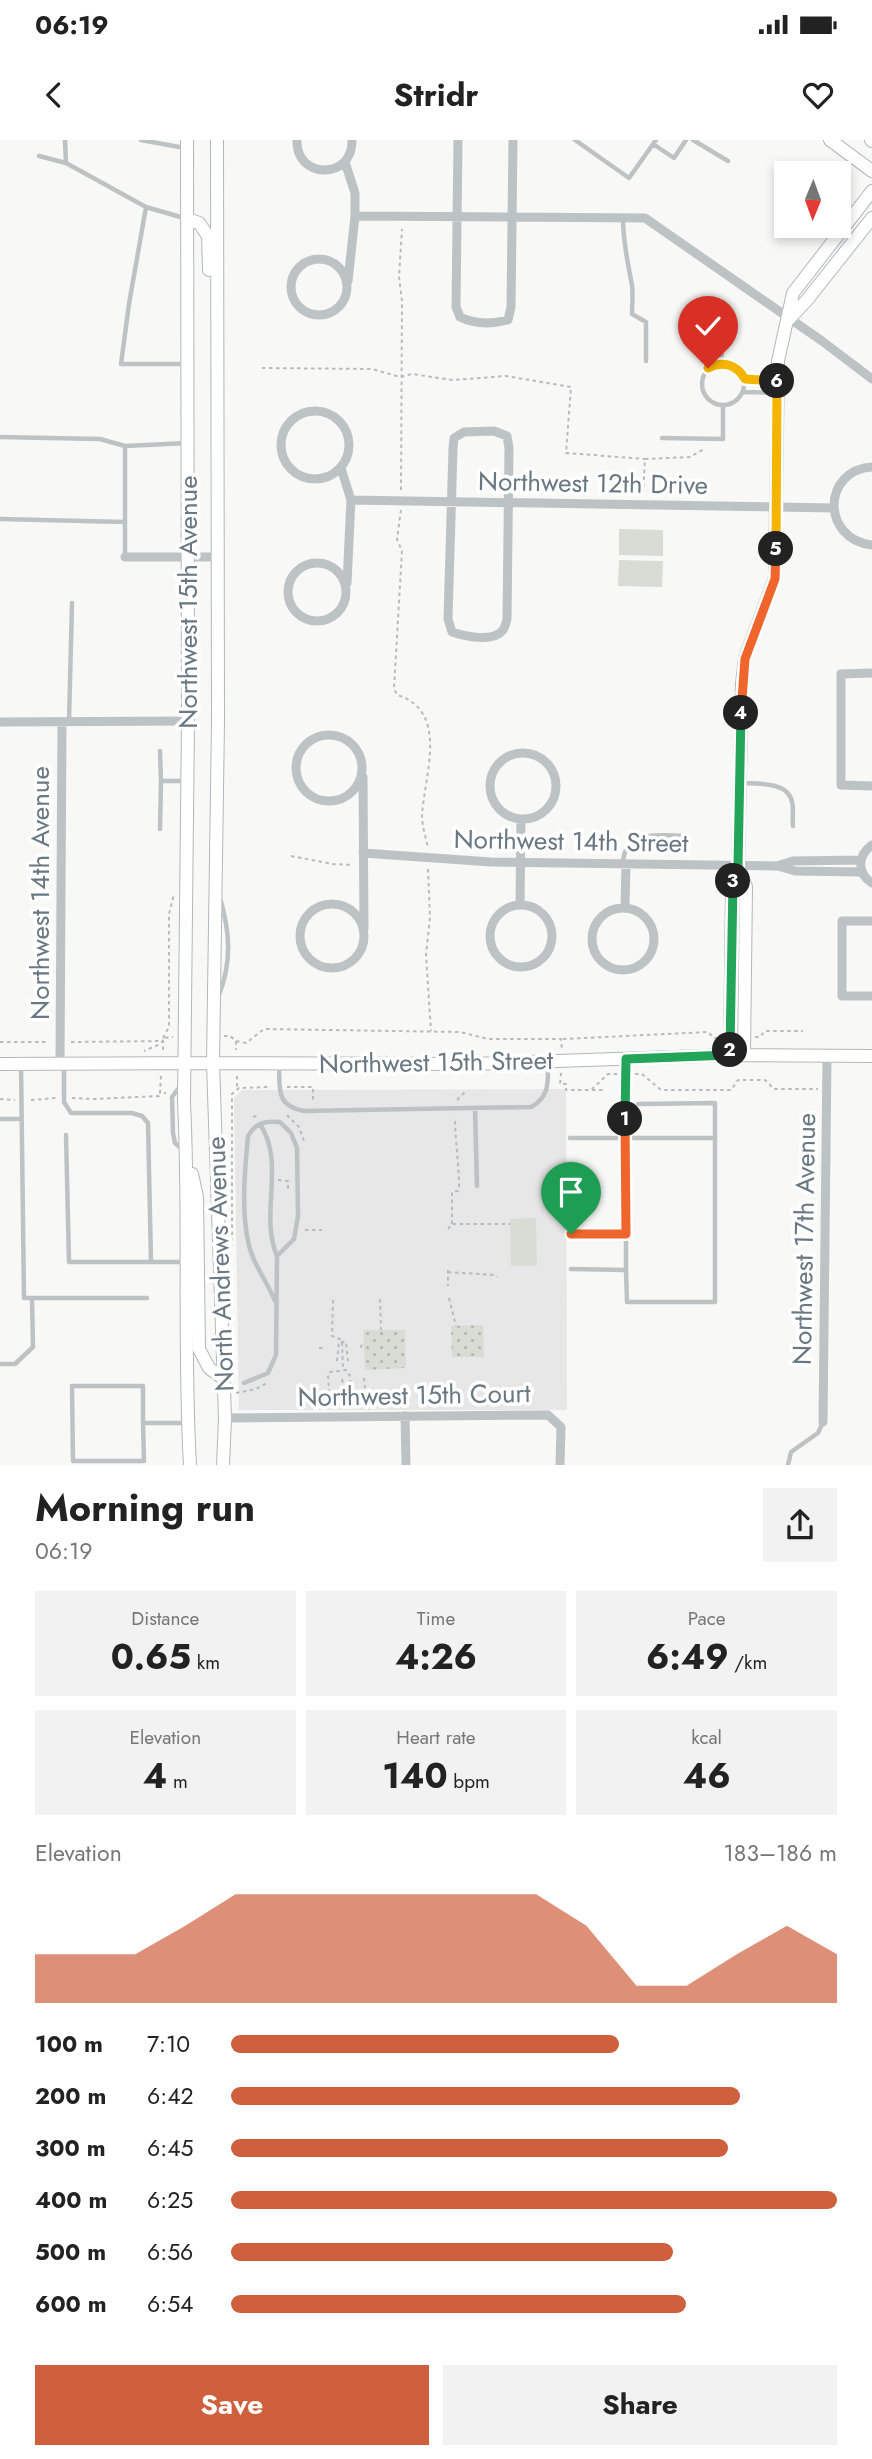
<!DOCTYPE html>
<meta charset="utf-8">
<style>
:root{--surface:#fff;--page:#f2f2f2;--text:#222;--muted:#767676;--accent:#cf603e}
body{margin:0;font-family:Jost,sans-serif;background:var(--page);color:var(--text);height:100vh;display:flex;flex-direction:column;font-size:26px;white-space:nowrap}
*{box-sizing:border-box;margin:0}
p{font-size:23px;color:var(--muted)}
.icon{flex:none;width:38px;height:38px;fill:none;stroke:currentColor;stroke-width:2;stroke-linecap:round;stroke-linejoin:round}
.map{position:relative;height:1325px;overflow:hidden}
.panel{display:flex;flex-direction:column;background:var(--surface);flex:1}
.panel>*{flex:none}
.needle{width:46px;rotate:181deg}
.buttons{position:absolute;left:774px;top:21px;display:grid;gap:14px}
.buttons a{display:grid;place-items:center;width:77px;height:77px;border-radius:0px;background:var(--surface);box-shadow:0 4px 10px #0003;font-size:35px}
.pin{position:absolute;display:grid;place-items:center;width:60px;height:60px;color:#fff;margin:-72px -30px;border-radius:50% 50% 50% 0;rotate:-45deg;box-shadow:0 0 7px #0007}
.pin .icon{rotate:45deg}
.km{position:absolute;width:35px;height:35px;margin:-18px;border-radius:50%;background:#222;color:#fff;font-size:19px;line-height:35px;text-align:center}
.round{display:grid;place-items:center;flex:none;width:74px;height:74px;border-radius:0px;background:var(--page)}
.overview{display:flex;align-items:center;justify-content:space-between;height:119px;padding:0 35px}
h1{font-size:38px;font-weight:700;line-height:52px}
.metrics{display:grid;grid-template-columns:repeat(3,1fr);gap:10px;height:119px;padding:7px 35px}
.metrics div{display:grid;align-content:center;border-radius:0px;background:var(--page);text-align:center}
.metrics b{font-size:35px;font-weight:700}
.metrics small{font-size:19px;font-weight:400}
.metrics p{font-size:19px}
.chart{height:196px;padding:14px 35px}
.chart p{display:flex;justify-content:space-between}
.chart svg{width:100%;height:126px;margin-top:7px;fill:var(--accent);opacity:.7}
.primary-button{display:flex;gap:14px;margin-top:auto;padding:14px 35px}
.primary-button a{flex:1;height:80px;border-radius:0px;background:var(--accent);color:#fff;font-size:28px;font-weight:700;line-height:80px;text-align:center}
.primary-button a+a{background:var(--page);color:var(--text)}
ul{padding:0 35px;list-style:none;font-size:23px}
li{display:grid;grid-template-columns:112px 84px 1fr;align-items:center;height:52px}
li i{height:18px;border-radius:9px;background:var(--accent)}
.status{display:flex;justify-content:space-between;align-items:center;height:49px;padding:0 35px;background:var(--surface);direction:ltr}
.status svg{height:19px;fill:currentColor}
header{display:flex;justify-content:space-between;align-items:center;height:91px;padding:0 35px;background:var(--surface);font-size:32px;font-weight:700}
.map>svg:first-child{display:block}
</style>
<div class="status"><b>06:19</b><svg viewBox="0 0 49 12"><path d="M0 12V9h3v3zM5 12V6h3v6zM10 12V3h3v9zM15 12V0h3v12zM26 1h20v11H26zM47 4h2v5h-2z"/></svg></div>
<header><svg class="icon" aria-label="back" viewBox="0 0 24 24"><path d="M15 5l-7 7 7 7"/></svg>Stridr<svg class="icon" aria-label="heart" viewBox="0 0 24 24"><path d="M12 20l-8-8c-3-5 5-10 8-4 3-6 11-1 8 4z"/></svg></header>
<div class="map">
<svg width="872" height="1325" viewBox="0 0 872 1325">
<defs>
<pattern id="park-dots" width="8" height="8" patternUnits="userSpaceOnUse" patternTransform="scale(1.75)"><rect width="8" height="8" fill="#d8dcd5"/><path d="M2 2h.1M6 6h.1" fill="none" stroke="#b3b7b2" stroke-width="1.8" stroke-linecap="round"/></pattern>
</defs>
<rect width="100%" height="100%" fill="#f8f8f6"/>
<path fill="#e6e7e6" d="M566,949L567,1270H239L234,958L242,950Z"/>
<path fill="url(#park-dots)" d="M483,1185L484,1217H452L451,1186Z
M363,1190H405L406,1228L365,1230Z"/>
<path fill="#d8dcd5" d="M619,389L663,390V416L619,415Z
M619,420L663,421L662,447L618,446Z
M536,1078L537,1126H511L510,1079Z"/>
<g fill="none" stroke-linecap="round" stroke-linejoin="round">
<g stroke="#b2b7bb" stroke-width="14">
<path id="secondary" d="M187,0L188,581L184,962C190,1083 183,1204 190,1325
M217,0L218,581L213,923L225,1278L223,1325
M830,0L872,31
M871,0L872,1
M188,79L199,83L208,96L209,130
M789,179L807,160L872,78
M738,726L746,747L744,915
M730,915L732,746L738,726L742,544L745,518L775,438L778,221L793,153L872,51
M0,924L213,923L471,924L730,915L872,916
M192,1034L197,1057L199,1209L209,1228L224,1239"/>
</g>
<path stroke="#b8bbbe" stroke-width="2" stroke-dasharray="3.5 3.5" stroke-linecap="butt" d="M262,228L372,229L400,237L412,234L453,240L506,236L571,247L566,313L645,319
M401,350L402,161L399,137L402,89
M643,354L645,319L690,317L704,309
M401,370L397,399L402,411L394,548L397,555C450,571 424,636 422,676C422,686 426,698 428,708
M291,716L333,724L353,725
M428,729L430,777L426,815L431,891
M224,896H230L236,901V910
M755,897H760L765,891H803
M163,898L169,887V774L174,754
M563,899L708,892L714,898H719
M236,901L246,903L264,889L460,892L488,899H561L562,910
M0,902H48
M71,902L163,901L158,905L144,911
M163,910V898L173,897
M561,933L560,944H566V950H591L608,934H619
M635,934H642L661,950H731L738,940H765L774,949H818
M161,936L160,953H166
M237,936V948
M287,947H313V962
M592,950H603
M72,958L94,959L159,956L160,954
M0,959L15,960
M31,960L56,958
M457,960L466,951
M287,975L299,987L304,1001
M253,977L259,975
M278,1040L288,1041V1048H290
M452,1084V1052L458,1051L459,1047C459,1022 455,1001 455,977
M448,1089L452,1084H510
M305,1090H322
M232,1109V954L239,948L271,947
M448,1130V1146
M448,1132L494,1135L497,1137
M449,1158L456,1186
M380,1159L381,1190
M333,1160L332,1196L342,1200L343,1230
M319,1208H324
M361,1208L362,1203
M337,1221L339,1202H346L348,1221
M364,1238L365,1248
M342,1239L344,1249
M236,1253L256,1249L267,1243
M329,1253L328,1235L330,1232L346,1230L350,1236L352,1257"/>
<path stroke="#bdc2c5" stroke-width="4.5" d="M65,0L66,23
M141,0L185,8
M575,0L629,38L656,0
M693,0L728,21
M653,4L674,18L686,0
M39,16L66,23L146,67L184,78
M146,67L129,164L121,224H185
M623,79C623,101 627,119 631,140C634,151 632,163 632,174L646,182V221
M702 244a21 21 0 1 1 42 0a21 21 0 1 1-42 0Z
M721,224L723,187
M745,239L777,241
M743,252L777,253
M0,297L100,299L125,306L187,303
M662,298L723,299V265
M125,306V416
M0,379L125,382
M69,581L72,463
M160,611L161,641
M741,643C757,644 788,641 792,662C794,669 792,678 793,686
M160,689L161,641H187
M623,724C624,687 662,696 688,696
M219,855C232,821 230,792 220,758
M279,924C280,948 275,966 304,971L531,967C550,957 548,941 548,922
M21,925L24,1158H147
M64,927V962L71,973H132L142,976L148,983L151,1122
M181,945L172,957L173,993L175,1003L183,1010
M475,968L477,1046
M0,979H21
M260,984C286,1023 259,1074 277,1116
M66,995L69,1122H186
M570,998H715
M571,1094L626,1095V920
M571,1129L626,1130V1095
M626,1130L627,1162H715V963L638,964
M0,1224H15L33,1207L32,1158
M244,1243L268,1233L276,1215L277,1116L294,1099L298,1076L297,1008L291,993L280,982C266,981 256,982 248,996C245,1029 241,1068 248,1101C252,1123 267,1141 275,1161
M143,1283L144,1321H73L72,1246H143V1283H186
M788,1325L791,1312L818,1293L823,1282"/>
<path stroke="#bdc2c5" stroke-width="9" d="M297,0C295,39 353,41 352,0
M458,0L456,167L460,177C474,184 492,184 508,180L511,167L513,0
M345,22L355,53V76L348,141
M355,76L645,78L822,201L872,239
M291 147a28 28 0 1 1 56 0a28 28 0 1 1-56 0Z
M281 305a34 34 0 1 1 68 0a34 34 0 1 1-68 0Z
M494,291L507,296L509,308L507,479C506,483 505,487 503,490C493,503 464,496 452,492L448,479L453,309L454,298L464,292Z
M872,327C822,330 821,399 872,405
M341,328L351,360L347,443
M351,360L834,368
M125,417H217
M288 452a29 29 0 1 1 58 0a29 29 0 1 1-58 0Z
M872,533L841,534V645L872,646
M0,582L188,581
M296 628a33 33 0 1 1 66 0a33 33 0 1 1-66 0Z
M490 646a33 33 0 1 1 66 0a33 33 0 1 1-66 0Z
M363,637L364,788
M872,705C857,716 857,733 872,743
M363,713L491,722L777,726L793,721L861,720
M778,726L795,731L862,732
M300 796a32 32 0 1 1 64 0a32 32 0 1 1-64 0Z
M490 796a31 31 0 1 1 62 0a31 31 0 1 1-62 0Z
M520,765L521,679
M592 799a31 31 0 1 1 62 0a31 31 0 1 1-62 0Z
M625,768L626,724
M872,781H842V856H872
M60,924L62,582
M405,1276L406,1325
M225,1278L548,1275L561,1287L560,1325
M823,1282L827,916"/>
<use href="#secondary" stroke="#fff" stroke-width="12"/>
</g>
<g fill="none" stroke-linecap="round" stroke-linejoin="round">
<g stroke="#fff" stroke-width="14">
<path id="split-1" d="M571,1094H626L625,979"/>
</g>
<g stroke="#fff" stroke-width="14">
<path id="split-2" d="M625,979L626,919L730,915V910"/>
</g>
<g stroke="#fff" stroke-width="14">
<path id="split-3" d="M730,910L733,741"/>
</g>
<g stroke="#fff" stroke-width="14">
<path id="split-4" d="M733,741L738,726L741,573"/>
</g>
<g stroke="#fff" stroke-width="14">
<path id="split-5" d="M741,573L745,519L775,439L776,409"/>
</g>
<g stroke="#fff" stroke-width="14">
<path id="split-6" d="M776,409L777,241"/>
</g>
<g stroke="#fff" stroke-width="14">
<path id="split-7" d="M708,228C723,220 737,225 745,239L777,241"/>
</g>
<use href="#split-1" stroke="#f0652b" stroke-width="9"/>
<use href="#split-2" stroke="#22a559" stroke-width="9"/>
<use href="#split-3" stroke="#22a559" stroke-width="9"/>
<use href="#split-4" stroke="#22a559" stroke-width="9"/>
<use href="#split-5" stroke="#f0652b" stroke-width="9"/>
<use href="#split-6" stroke="#f5b400" stroke-width="9"/>
<use href="#split-7" stroke="#f5b400" stroke-width="9"/>
</g>
<g text-anchor="middle" dominant-baseline="central" stroke-width="7" stroke-linejoin="round" paint-order="stroke">
<g font-size="26" fill="#6a7883" stroke="#fff">
<text transform="translate(593 343) rotate(1)">Northwest 12th Drive</text>
<text transform="translate(188 462) rotate(-90)">Northwest 15th Avenue</text>
<text transform="translate(571 701) rotate(1)">Northwest 14th Street</text>
<text transform="translate(40 753) rotate(-90)">Northwest 14th Avenue</text>
<text transform="translate(436 922) rotate(-1)">Northwest 15th Street</text>
<text transform="translate(804 1099) rotate(-89)">Northwest 17th Avenue</text>
<text transform="translate(220 1124) rotate(-92)">North Andrews Avenue</text>
<text transform="translate(414 1255) rotate(-1)">Northwest 15th Court</text>
</g>
</g>
</svg>
<div class="buttons">
<a><svg class="needle" viewBox="-14 -14 28 28"><path d="M0-13l5 13h-10z" fill="#e53935"/><path d="M0 13l5-13h-10z" fill="#767676"/></svg></a>
</div>
<div class="pin" style="left:571px;top:1094px;background:#1e9e55"><svg class="icon" aria-label="arrive" viewBox="0 0 24 24"><path d="M6 21V4h12l-3 4 3 4H6"/></svg></div>
<div class="pin" style="left:708px;top:228px;background:#d93025"><svg class="icon" aria-label="check" viewBox="0 0 24 24"><path d="M5 12l5 5 9-10"/></svg></div>
<b class="km" style="left:625px;top:979px">1</b>
<b class="km" style="left:730px;top:910px">2</b>
<b class="km" style="left:733px;top:741px">3</b>
<b class="km" style="left:741px;top:573px">4</b>
<b class="km" style="left:776px;top:409px">5</b>
<b class="km" style="left:777px;top:241px">6</b>
</div>
<section class="panel">
<div class="overview"><div><h1>Morning run</h1><p>06:19</p></div><a class="round"><svg class="icon" aria-label="share" viewBox="0 0 24 24"><path d="M12 15V3M7 8l5-5 5 5M5 13v7h14v-7"/></svg></a></div>
<div class="metrics">
<div><p>Distance</p><b>0.65<small> km</small></b></div>
<div><p>Time</p><b>4:26</b></div>
<div><p>Pace</p><b>6:49<small> /km</small></b></div>
</div>
<div class="metrics">
<div><p>Elevation</p><b>4<small> m</small></b></div>
<div><p>Heart rate</p><b>140<small> bpm</small></b></div>
<div><p>kcal</p><b>46</b></div>
</div>
<div class="chart"><p><span>Elevation</span>183–186 m</p>
<svg viewBox="0 0 160 44" preserveAspectRatio="none"><path d="M0 44V27L10 27L20 27L30 17L40 6L50 6L60 6L70 6L80 6L90 6L100 6L110 17L120 38L130 38L140 27L150 17L160 27V44z"/></svg>
</div>
<ul>
<li><b>100 m</b>7:10<i style="width:64%"></i></li>
<li><b>200 m</b>6:42<i style="width:84%"></i></li>
<li><b>300 m</b>6:45<i style="width:82%"></i></li>
<li><b>400 m</b>6:25<i style="width:100%"></i></li>
<li><b>500 m</b>6:56<i style="width:73%"></i></li>
<li><b>600 m</b>6:54<i style="width:75%"></i></li>
</ul>
<div class="primary-button"><a>Save</a><a>Share</a></div>
</section>
